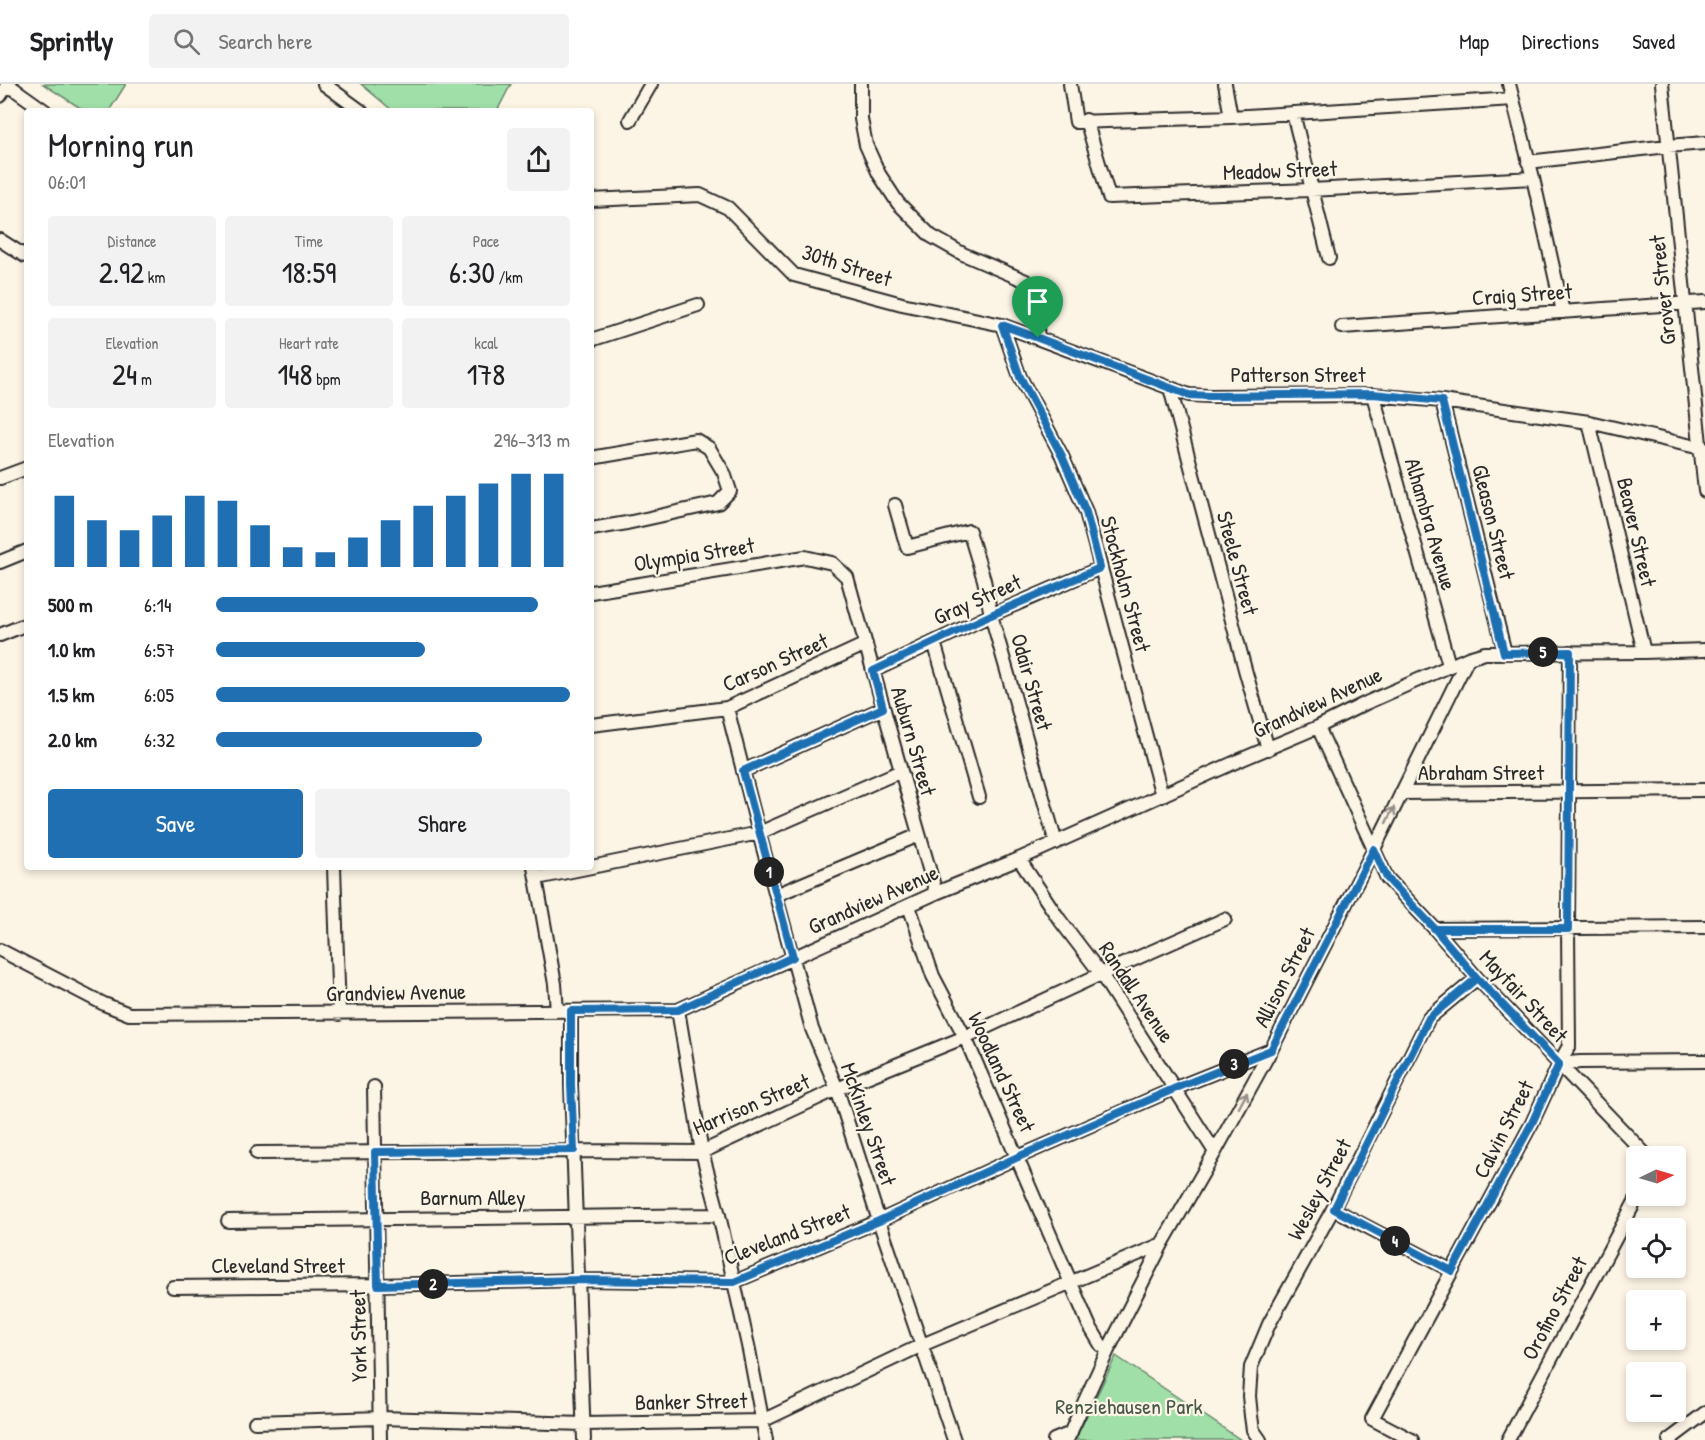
<!DOCTYPE html>
<meta charset="utf-8">
<style>
:root{--surface:#fff;--page:#f2f2f2;--text:#202124;--muted:#757577;--line:#e0e0e0;--accent:#1f6fb2}
body{margin:0;font-family:"Patrick Hand",sans-serif;background:var(--page);color:var(--text);height:100vh;display:flex;flex-direction:column;font-size:22px;white-space:nowrap}
*{box-sizing:border-box;margin:0}
p{font-size:20px;color:var(--muted)}
.icon{flex:none;width:33px;height:33px;fill:none;stroke:currentColor;stroke-width:2;stroke-linecap:round;stroke-linejoin:round}
.map{position:relative;flex:1;overflow:hidden}
.drawer{position:absolute;left:24px;top:24px;width:570px;height:762px;display:flex;flex-direction:column;background:var(--surface);border-radius:6px;box-shadow:0 3px 9px #0003}
.drawer>*{flex:none}
.needle{width:39px;rotate:85deg}
.buttons{position:absolute;left:1626px;top:1062px;display:grid;gap:12px}
.buttons a{display:grid;place-items:center;width:60px;height:60px;border-radius:6px;background:var(--surface);box-shadow:0 3px 9px #0003;font-size:30px}
.pin{position:absolute;display:grid;place-items:center;width:51px;height:51px;color:#fff;margin:-62px -26px;border-radius:50% 50% 50% 0;rotate:-45deg;box-shadow:0 0 6px #0007}
.pin .icon{rotate:45deg}
.km{position:absolute;width:30px;height:30px;margin:-15px;border-radius:50%;background:#222;color:#fff;font-size:16px;line-height:30px;text-align:center}
.round{display:grid;place-items:center;flex:none;width:63px;height:63px;border-radius:6px;background:var(--page)}
.overview{display:flex;align-items:center;justify-content:space-between;height:102px;padding:0 24px}
h1{font-size:33px;font-weight:600;line-height:45px}
.stats{display:grid;grid-template-columns:repeat(3,1fr);gap:9px;height:102px;padding:6px 24px}
.stats div{display:grid;align-content:center;border-radius:6px;background:var(--page);text-align:center}
.stats b{font-size:30px;font-weight:600}
.stats small{font-size:16px;font-weight:400}
.stats p{font-size:16px}
.chart{height:168px;padding:12px 24px}
.chart p{display:flex;justify-content:space-between}
.chart svg{width:100%;height:108px;margin-top:6px;stroke:var(--accent);stroke-width:6}
.button{display:flex;gap:12px;margin-top:auto;padding:12px 24px}
.button a{flex:1;height:69px;border-radius:6px;background:var(--accent);color:#fff;font-size:24px;font-weight:600;line-height:69px;text-align:center}
.button a+a{background:var(--page);color:var(--text)}
ul{padding:0 24px;list-style:none;font-size:20px}
li{display:grid;grid-template-columns:96px 72px 1fr;align-items:center;height:45px}
li i{height:15px;border-radius:8px;background:var(--accent)}
header{display:flex;align-items:center;gap:36px;box-sizing:border-box;height:84px;padding:0 30px;background:var(--surface);border-bottom:2px solid var(--line)}
header strong{font-size:28px}
nav{display:flex;gap:33px;margin-inline-start:auto;font-size:21px}
.search{width:420px;height:54px;background:var(--page);display:flex;align-items:center;gap:15px;box-sizing:border-box;padding:0 21px;border-radius:6px;color:var(--muted);font-size:22px}
.map>svg:first-child{display:block}
</style>
<header>
<strong>Sprintly</strong>
<div class="search"><svg class="icon" aria-label="search" viewBox="0 0 24 24"><circle cx="10" cy="10" r="6"/><path d="M15 15l6 6"/></svg>Search here</div>
<nav><a>Map</a><a>Directions</a><a>Saved</a></nav>
</header>
<div class="map">
<svg width="1705" height="1356" viewBox="0 0 1705 1356">
<rect width="100%" height="100%" fill="#fcf5e5"/>
<filter id="ink" filterUnits="userSpaceOnUse"><feTurbulence type="fractalNoise" baseFrequency=".0167" numOctaves="2"/><feDisplacementMap in="SourceGraphic" scale="12" xChannelSelector="R" yChannelSelector="G"/><feConvolveMatrix kernelMatrix="1 2 1 2 8 2 1 2 1" color-interpolation-filters="sRGB"/></filter>
<g filter="url(#ink)">
<path fill="#a0dfa8" stroke="#66856a" stroke-width="1.5" d="M43,0H126L109,27H85Z
M361,0H511L497,27H393Z
M1116,1272L1241,1356H1075Z"/>
<g fill="none" stroke-linecap="round" stroke-linejoin="round">
<g stroke="#2b2b2b" stroke-width="16">
<path id="minor" d="M7,0L45,27
M324,0L361,27
M861,0V35L866,61L879,90L898,119L931,152L963,170L1026,197L1032,208L1035,222L1038,254
M1070,0L1076,38L1231,33L1513,15
M1225,0L1231,33
M1509,0L1533,94L1563,228
M1662,0L1705,407
M0,12L8,0
M1293,29L1329,174
M630,36L651,0
M1086,36L1109,113L1311,106L1533,94
M1528,78L1668,62L1705,59
M591,116L700,111L728,124L794,191L902,220L1002,241L1189,311L1210,312L1373,311L1442,317L1589,338L1705,365
M0,156L25,172
M1002,241L1020,293L1062,372L1086,428L1162,712
M1342,243L1705,218
M591,256L698,221
M1170,304L1246,589L1268,665
M1373,311L1449,581
M1442,317L1505,569
M1589,338L1644,568
M591,374L696,356L709,364L724,389L730,407L718,419L627,439L591,445
M0,394L27,384
M895,421L907,463L969,447L984,496L991,531L1056,759
M0,478L27,467
M591,508L805,473L832,479L847,493L901,687L936,809
M0,551L27,540
M934,558L979,713
M873,587L991,531L1100,484
M727,624L759,749L812,945L837,1005L879,1137L954,1356
M591,641L727,624L866,560
M1318,643L1387,794L1435,845L1477,894L1647,1072
M743,687L883,624
M1401,709L1705,706
M1019,775L1059,835L1101,890L1215,1068
M334,783L339,930
M534,783L555,900L557,927
M537,794L759,749L901,687
M776,811L919,751
M909,822L933,892L965,953L1089,1241L1101,1261L1108,1266
M1435,845L1705,843
M0,866L104,920L129,930L678,926L936,809L1019,775L1240,676L1318,643L1366,619L1468,574L1485,569L1644,568L1705,566
M678,926L702,1068L719,1131L734,1198L749,1266L766,1356
M571,927V1001L584,1356
M1559,980L1580,978L1705,977
M374,1003L380,1356
M257,1069L574,1067L702,1068L837,1005L965,953L1101,890L1225,835
M1333,1125L1452,1187
M228,1137L719,1131
M173,1203L378,1201L579,1196L734,1198L879,1137L1018,1073L1176,1004L1271,966
M255,1338L380,1334L584,1340L762,1337L922,1261L1162,1160
M1054,1356L1071,1349
M1067,1356L1108,1266L1162,1160L1215,1068L1271,966L1374,765L1468,574
M1260,1356L1253,1346L1251,1332L1249,1312L1251,1283L1269,1240L1333,1125L1429,934L1477,894
M1412,1356L1372,1335L1532,1039L1559,980L1569,962L1568,845L1570,568
M1508,1356L1638,1112
M1669,1356L1705,1329"/>
</g>
<use href="#minor" stroke="#fcf5e5" stroke-width="12"/>
</g>
<defs><path id="oneway-shaft" d="M-6 0H5M1.5-3L5.5 0L1.5 3" fill="none" stroke-width="1.6" stroke-linecap="round" stroke-linejoin="round" transform="scale(1.5)"/></defs>
<g stroke="#949088">
<use href="#oneway-shaft" transform="translate(1390 731) rotate(-64)"/>
<use href="#oneway-shaft" transform="translate(1243 1016) rotate(-62)"/>
</g>
</g>
<g fill="none" stroke-linecap="round" stroke-linejoin="round" filter="url(#ink)">
<g stroke="#fff" stroke-width="12">
<path id="route" d="M1038,254L1002,241L1020,293L1062,372L1086,428L1100,484L991,531L873,587L883,624L743,687L793,873L678,926L571,927V1001L574,1066L375,1068L378,1201L579,1196L734,1198L879,1137L1018,1073L1176,1004L1271,966L1374,765L1387,794L1435,845L1477,894L1559,980L1532,1039L1452,1187L1334,1125L1429,934L1477,894L1435,845H1568L1570,568L1504,569L1442,317L1373,310L1210,312L1189,311L1038,254"/>
</g>
<use href="#route" stroke="#1f6fb2" stroke-width="8"/>
</g>
<g text-anchor="middle" dominant-baseline="central" stroke-width="4.5" stroke-linejoin="round" paint-order="stroke">
<g font-size="22" fill="#2b2b2b" stroke="#fcf5e5">
<text transform="translate(1280 86) rotate(-2)">Meadow Street</text>
<text transform="translate(847 181) rotate(18)">30th Street</text>
<text transform="translate(1662 206) rotate(-96)">Grover Street</text>
<text transform="translate(1522 210) rotate(-4)">Craig Street</text>
<text x="1298" y="290">Patterson Street</text>
<text transform="translate(1494 438) rotate(76)">Gleason Street</text>
<text transform="translate(1431 440) rotate(74)">Alhambra Avenue</text>
<text transform="translate(1637 448) rotate(77)">Beaver Street</text>
<text transform="translate(694 470) rotate(-9)">Olympia Street</text>
<text transform="translate(1238 479) rotate(75)">Steele Street</text>
<text transform="translate(1126 500) rotate(75)">Stockholm Street</text>
<text transform="translate(977 515) rotate(-24)">Gray Street</text>
<text transform="translate(775 578) rotate(-24)">Carson Street</text>
<text transform="translate(1032 598) rotate(74)">Odair Street</text>
<text transform="translate(1317 618) rotate(-25)">Grandview Avenue</text>
<text transform="translate(914 657) rotate(74)">Auburn Street</text>
<text x="1481" y="688">Abraham Street</text>
<text transform="translate(873 815) rotate(-24)">Grandview Avenue</text>
<text transform="translate(1284 893) rotate(-63)">Allison Street</text>
<text transform="translate(396 908) rotate(-1)">Grandview Avenue</text>
<text transform="translate(1137 908) rotate(56)">Randall Avenue</text>
<text transform="translate(1524 912) rotate(47)">Mayfair Street</text>
<text transform="translate(1002 988) rotate(65)">Woodland Street</text>
<text transform="translate(751 1020) rotate(-23)">Harrison Street</text>
<text transform="translate(869 1040) rotate(71)">McKinley Street</text>
<text transform="translate(1503 1045) rotate(-63)">Calvin Street</text>
<text transform="translate(1319 1105) rotate(-62)">Wesley Street</text>
<text x="473" y="1113">Barnum Alley</text>
<text transform="translate(787 1150) rotate(-21)">Cleveland Street</text>
<text x="278" y="1181">Cleveland Street</text>
<text transform="translate(1554 1224) rotate(-62)">Orofino Street</text>
<text transform="translate(358 1252) rotate(-91)">York Street</text>
<text transform="translate(691 1317) rotate(-1)">Banker Street</text>
</g>
<g font-size="22" fill="#48584a" stroke="#fcf5e5">
<text x="1129" y="1322">Renziehausen Park</text>
</g>
</g>
</svg>
<div class="buttons">
<a><svg class="needle" viewBox="-14 -14 28 28"><path d="M0-13l5 13h-10z" fill="#e53935"/><path d="M0 13l5-13h-10z" fill="#757577"/></svg></a>
<a><svg class="icon" aria-label="locate" viewBox="0 0 24 24"><circle cx="12" cy="12" r="6"/><path d="M12 2v4M12 18v4M2 12h4M18 12h4"/></svg></a>
<a>+</a>
<a>−</a>
</div>
<div class="pin" style="left:1038px;top:254px;background:#1e9e55"><svg class="icon" aria-label="arrive" viewBox="0 0 24 24"><path d="M6 21V4h12l-3 4 3 4H6"/></svg></div>
<b class="km" style="left:769px;top:788px">1</b>
<b class="km" style="left:433px;top:1200px">2</b>
<b class="km" style="left:1234px;top:980px">3</b>
<b class="km" style="left:1395px;top:1157px">4</b>
<b class="km" style="left:1543px;top:568px">5</b>
<section class="drawer">
<div class="overview"><div><h1>Morning run</h1><p>06:01</p></div><a class="round"><svg class="icon" aria-label="share" viewBox="0 0 24 24"><path d="M12 15V3M7 8l5-5 5 5M5 13v7h14v-7"/></svg></a></div>
<div class="stats">
<div><p>Distance</p><b>2.92<small> km</small></b></div>
<div><p>Time</p><b>18:59</b></div>
<div><p>Pace</p><b>6:30<small> /km</small></b></div>
</div>
<div class="stats">
<div><p>Elevation</p><b>24<small> m</small></b></div>
<div><p>Heart rate</p><b>148<small> bpm</small></b></div>
<div><p>kcal</p><b>178</b></div>
</div>
<div class="chart"><p><span>Elevation</span>296–313 m</p>
<svg viewBox="0 0 160 44" preserveAspectRatio="none"><path d="M5 44V15M15 44V25M25 44V29M35 44V23M45 44V15M55 44V17M65 44V27M75 44V36M85 44V38M95 44V32M105 44V25M115 44V19M125 44V15M135 44V10M145 44V6M155 44V6"/></svg>
</div>
<ul>
<li><b>500 m</b>6:14<i style="width:91%"></i></li>
<li><b>1.0 km</b>6:57<i style="width:59%"></i></li>
<li><b>1.5 km</b>6:05<i style="width:100%"></i></li>
<li><b>2.0 km</b>6:32<i style="width:75%"></i></li>
</ul>
<div class="button"><a>Save</a><a>Share</a></div>
</section>
</div>
